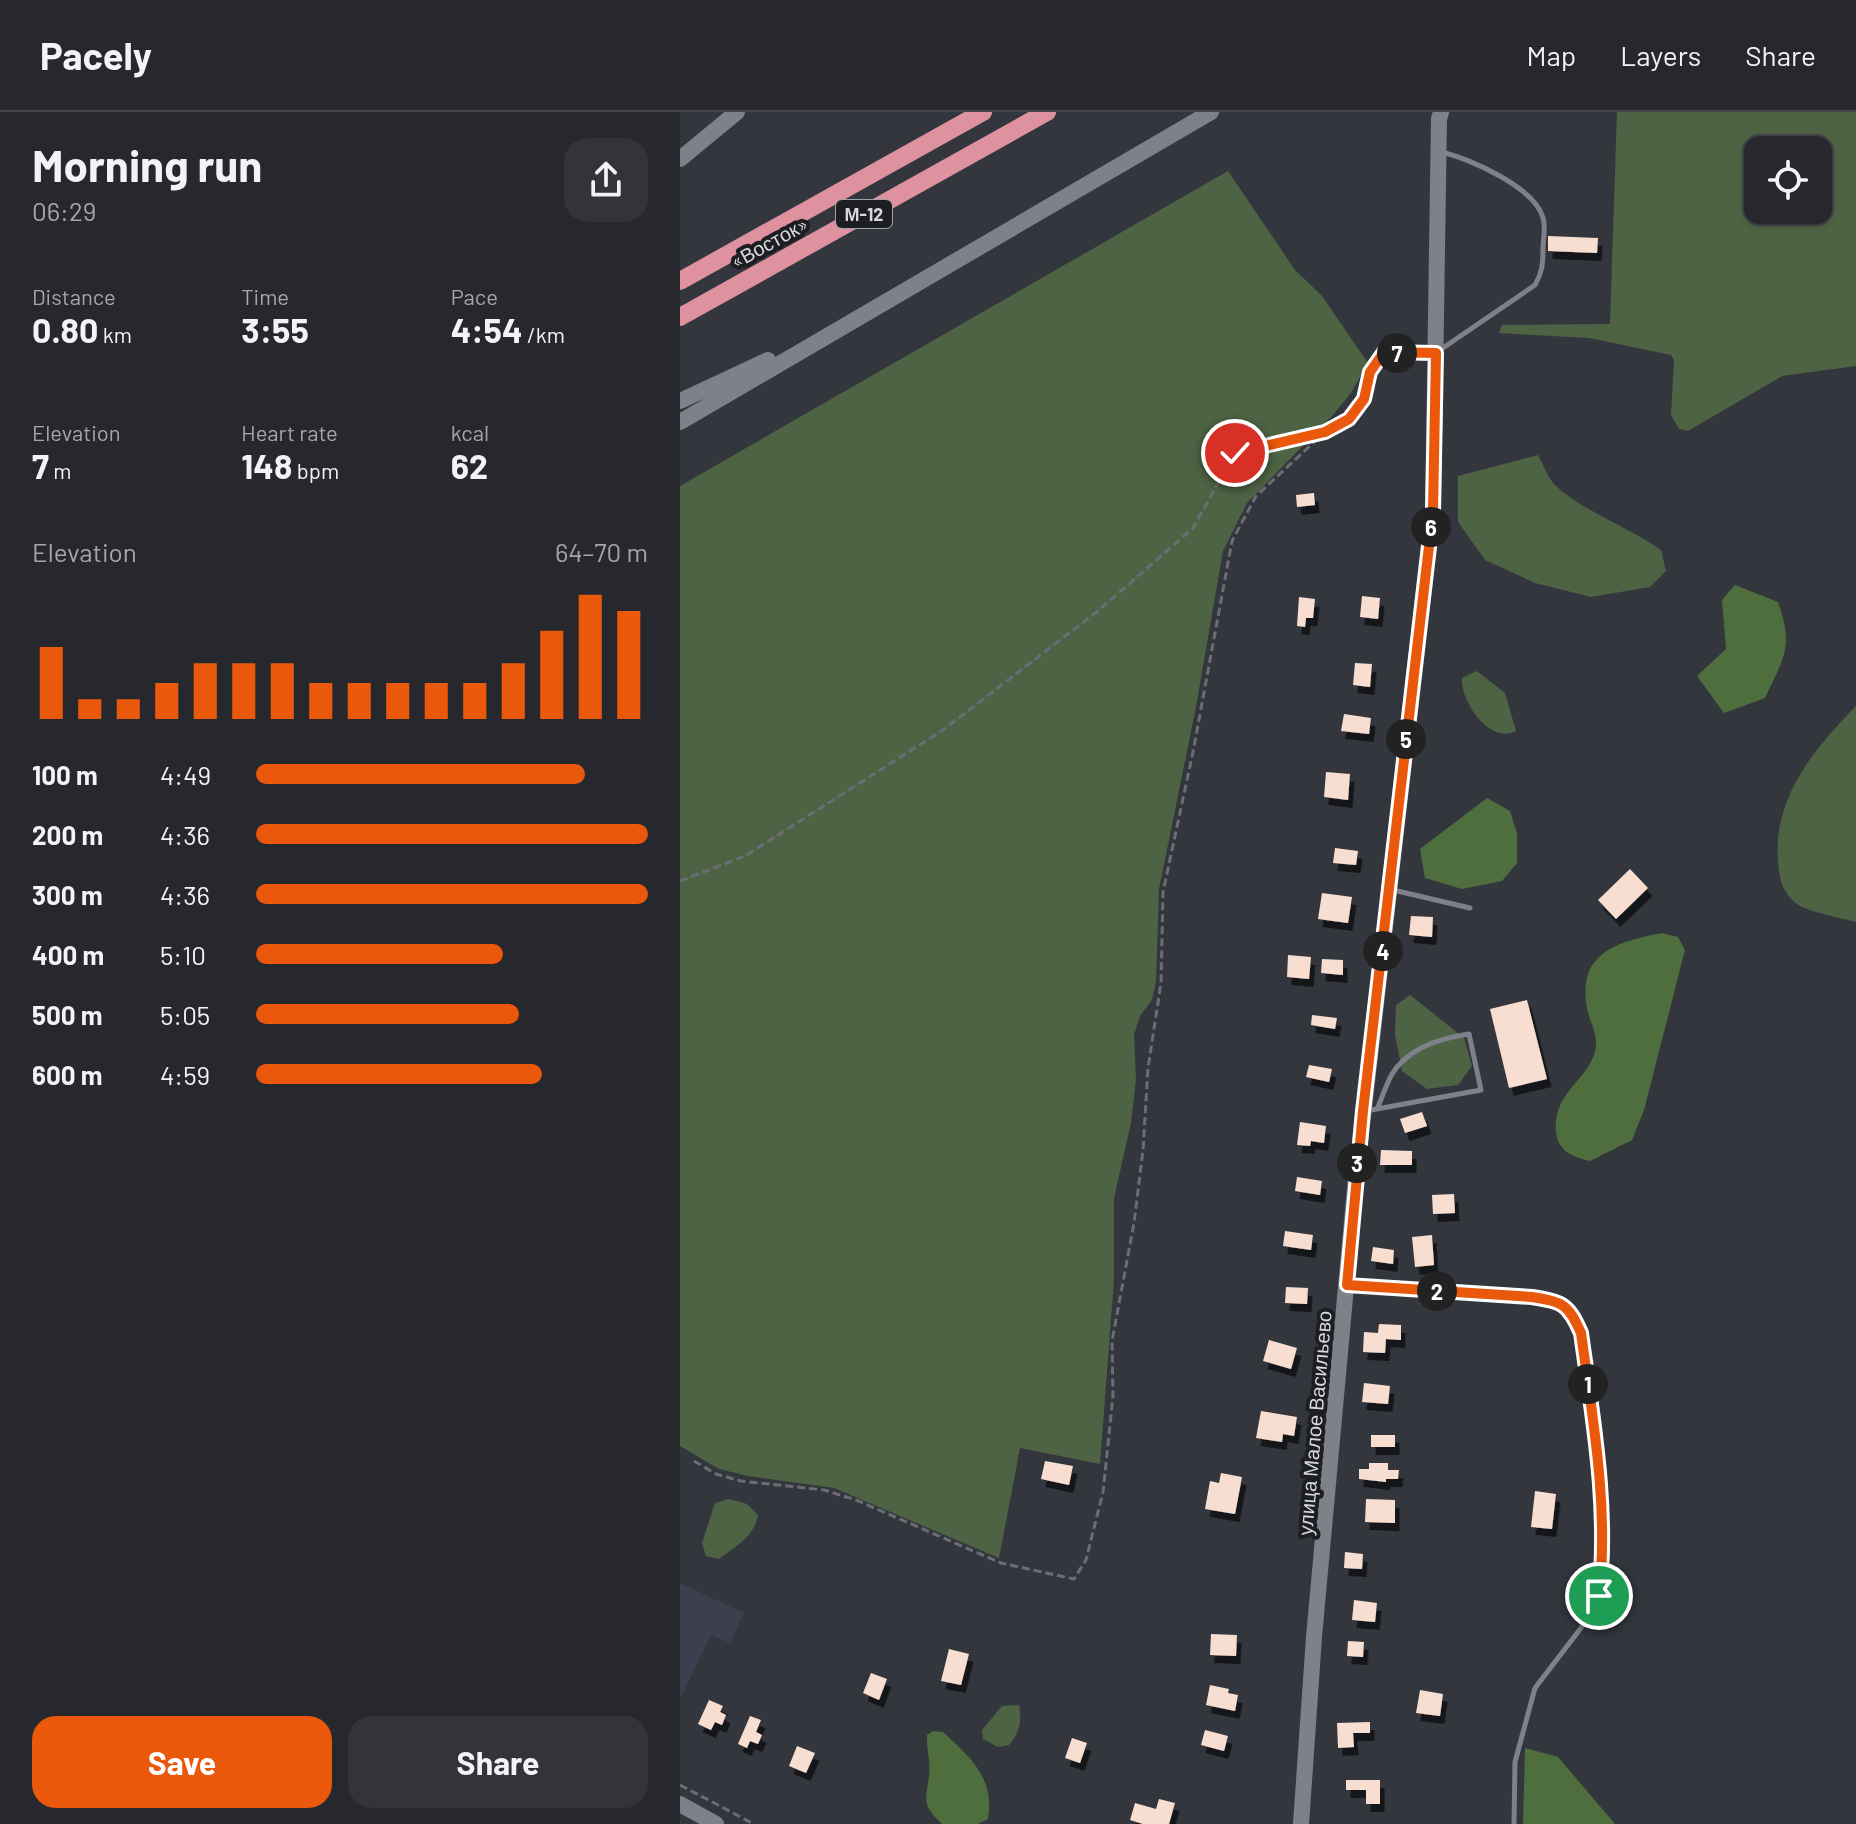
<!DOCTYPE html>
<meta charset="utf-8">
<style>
:root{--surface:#27282e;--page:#33343a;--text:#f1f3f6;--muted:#a4a6aa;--line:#43444a;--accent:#ea580c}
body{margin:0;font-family:Barlow,sans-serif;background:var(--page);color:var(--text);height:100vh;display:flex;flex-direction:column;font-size:30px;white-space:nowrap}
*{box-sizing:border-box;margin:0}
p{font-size:26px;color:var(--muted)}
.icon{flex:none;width:44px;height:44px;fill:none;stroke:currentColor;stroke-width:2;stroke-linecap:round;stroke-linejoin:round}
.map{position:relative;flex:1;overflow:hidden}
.sheet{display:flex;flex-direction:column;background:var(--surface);width:680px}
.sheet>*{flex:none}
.fabs{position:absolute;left:1064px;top:24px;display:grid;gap:16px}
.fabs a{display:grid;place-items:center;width:88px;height:88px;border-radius:16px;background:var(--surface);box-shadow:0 2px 6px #0004,0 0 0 2px var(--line);font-size:40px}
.pin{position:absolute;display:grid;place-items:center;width:68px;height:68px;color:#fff;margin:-34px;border:4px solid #fff;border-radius:50%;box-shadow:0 2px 8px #0007}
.km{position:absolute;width:40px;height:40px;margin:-20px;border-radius:50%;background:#222;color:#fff;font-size:22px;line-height:40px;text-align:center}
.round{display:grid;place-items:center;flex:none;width:84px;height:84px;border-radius:24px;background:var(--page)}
.head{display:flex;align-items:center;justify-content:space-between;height:136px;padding:0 32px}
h1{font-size:44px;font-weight:700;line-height:60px}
.figures{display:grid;grid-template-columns:repeat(3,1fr);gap:12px;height:136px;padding:8px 32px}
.figures div{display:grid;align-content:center}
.figures b{font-size:34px;font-weight:700}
.figures small{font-size:22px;font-weight:400}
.figures p{font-size:22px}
.chart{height:224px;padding:16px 32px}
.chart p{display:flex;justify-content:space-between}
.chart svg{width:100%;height:144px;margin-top:8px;stroke:var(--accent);stroke-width:6}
.cta{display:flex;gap:16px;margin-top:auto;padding:16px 32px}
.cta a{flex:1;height:92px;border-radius:24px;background:var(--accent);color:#fff;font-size:32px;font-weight:700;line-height:92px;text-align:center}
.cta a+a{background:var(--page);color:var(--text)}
ul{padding:0 32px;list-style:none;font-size:26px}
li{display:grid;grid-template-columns:128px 96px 1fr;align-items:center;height:60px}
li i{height:20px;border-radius:10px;background:var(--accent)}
header{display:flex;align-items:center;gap:48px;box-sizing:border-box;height:112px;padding:0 40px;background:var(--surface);border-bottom:2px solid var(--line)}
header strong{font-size:38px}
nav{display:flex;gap:44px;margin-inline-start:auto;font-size:28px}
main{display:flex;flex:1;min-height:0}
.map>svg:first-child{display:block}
</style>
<header>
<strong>Pacely</strong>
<nav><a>Map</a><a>Layers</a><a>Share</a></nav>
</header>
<main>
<section class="sheet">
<div class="head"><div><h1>Morning run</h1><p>06:29</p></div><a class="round"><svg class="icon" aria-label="share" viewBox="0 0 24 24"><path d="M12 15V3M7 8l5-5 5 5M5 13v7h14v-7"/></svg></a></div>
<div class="figures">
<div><p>Distance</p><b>0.80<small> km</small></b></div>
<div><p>Time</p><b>3:55</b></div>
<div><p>Pace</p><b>4:54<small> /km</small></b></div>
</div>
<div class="figures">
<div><p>Elevation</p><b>7<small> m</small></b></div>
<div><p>Heart rate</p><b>148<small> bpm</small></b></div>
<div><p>kcal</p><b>62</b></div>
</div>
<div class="chart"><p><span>Elevation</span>64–70 m</p>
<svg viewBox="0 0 160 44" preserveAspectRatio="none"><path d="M5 44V22M15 44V38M25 44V38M35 44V33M45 44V27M55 44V27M65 44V27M75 44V33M85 44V33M95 44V33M105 44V33M115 44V33M125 44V27M135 44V17M145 44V6M155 44V11"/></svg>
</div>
<ul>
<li><b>100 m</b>4:49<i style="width:84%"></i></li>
<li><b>200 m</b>4:36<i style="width:100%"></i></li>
<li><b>300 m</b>4:36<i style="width:100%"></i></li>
<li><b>400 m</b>5:10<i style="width:63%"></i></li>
<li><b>500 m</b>5:05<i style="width:67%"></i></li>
<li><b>600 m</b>4:59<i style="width:73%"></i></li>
</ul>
<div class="cta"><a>Save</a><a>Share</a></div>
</section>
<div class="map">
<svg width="1176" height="1712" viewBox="0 0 1176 1712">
<defs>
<filter id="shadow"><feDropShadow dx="4.5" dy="8" stdDeviation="0" flood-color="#0009"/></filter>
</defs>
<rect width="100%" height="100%" fill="#34363e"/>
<path fill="#3c3f4d" d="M0,1471L64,1501L50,1531L31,1523L0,1587Z"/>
<path fill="#4e6344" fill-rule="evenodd" d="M937,0H1176V254L1102,264L1008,319L999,317L991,303L994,248L991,243L909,226L819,221L822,213L930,212ZM1078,38H1138V98H1078Z
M548,59L615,158L642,184L688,251L671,281L652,304L567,391L543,439L516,595L479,777L476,869L472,888L460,904L454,923L456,967L451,1011L434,1086V1168L420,1352L340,1336L319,1446L154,1376L68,1364L39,1357L0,1334V374Z
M858,343C863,352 867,363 873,371C898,397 949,415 981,438L986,459L970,475L911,485L855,471L805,448L778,410V364Z
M797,559L825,581L836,619C810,633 780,589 782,566Z
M1176,594V810C1162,806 1128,800 1117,792C1102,780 1099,766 1098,748C1093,685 1135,636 1176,594Z
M730,883L784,926L792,954L778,973L747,977L722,959L715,923L716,893Z
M49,1387L67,1392L78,1403C74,1425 56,1434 39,1447L26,1444L22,1431L35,1391Z
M339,1593C342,1610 340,1619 329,1633L318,1635L303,1627L302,1618L322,1594Z"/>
<path fill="#4e6f3d" d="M1055,473L1098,490C1114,535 1104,545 1085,586L1044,601L1017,564L1046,537L1042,488Z
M807,686L830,699L837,721V751L822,769L782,777L745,766L740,737Z
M982,821L998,825L1005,838L964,998L952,1028L910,1049C892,1045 878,1039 876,1020C872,977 914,967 916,932C917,922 909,907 907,896C897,840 937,830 982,821Z
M253,1619L263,1620C290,1645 315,1666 308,1707L298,1712H262C241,1692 246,1689 249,1664C251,1650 246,1637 247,1623Z
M845,1636L878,1645L935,1712H843Z"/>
<path fill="#f7ded0" filter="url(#shadow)" d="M868,124L918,126L917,141L868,139Z
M634,381L635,393L617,395L616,383Z
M682,484L700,486L698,507L680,505Z
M619,485L635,487L633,506H626L625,515L617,514Z
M675,551L692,552L690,575L673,573Z
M664,602L691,606L689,622L661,619Z
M646,660L670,662L668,688L644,685Z
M655,736L678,739L676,753L653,751Z
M950,757L968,776L936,807L918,788Z
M642,781L672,785L668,811L638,807Z
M731,804L753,805L752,825L729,823Z
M608,843L631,845L629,867L607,865Z
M642,847L663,848V863L641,861Z
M847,888L867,967L829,976L810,897Z
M632,903L657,906L655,917L631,913Z
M629,953L652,957L649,970L626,965Z
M742,1000L747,1014L725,1021L720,1007Z
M620,1010L646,1014L644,1031L631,1029L630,1034L617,1033Z
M701,1038L732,1039V1053H700Z
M617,1065L642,1069L640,1083L615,1079Z
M774,1082L775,1101L753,1102L752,1083Z
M605,1119L633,1123L631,1138L603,1134Z
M752,1123L754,1153L735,1155L732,1125Z
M693,1135L714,1138L713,1152L691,1149Z
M606,1175L628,1176L627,1192L605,1191Z
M699,1212L721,1213V1228L706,1227L705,1241L683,1240L684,1220L698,1221Z
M589,1228L617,1236L611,1257L583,1249Z
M684,1271L710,1274L708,1292L682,1290Z
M581,1299L617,1305L614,1324L603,1322L602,1330L576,1326Z
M691,1323H715V1335H691Z
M365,1349L393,1354L389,1373L361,1367Z
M689,1351H708V1358H719L718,1367H706V1370L679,1367V1357H689Z
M541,1361L562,1365L555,1402L525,1397L530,1369L539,1371Z
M855,1379L876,1382L872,1417L851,1415Z
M686,1387L715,1388V1411L685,1410Z
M665,1440L683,1442L682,1457L664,1456Z
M674,1488L697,1491L695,1510L672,1508Z
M531,1522L557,1523L556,1544L530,1543Z
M668,1529L684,1530L683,1545L667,1544Z
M269,1537L289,1542L281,1573L261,1569Z
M191,1561L207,1567L199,1588L183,1581Z
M530,1573L549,1577L548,1581L558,1583L555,1599L526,1593Z
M740,1578L763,1582L760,1604L736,1601Z
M29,1588L43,1594L40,1600L46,1603L42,1613L35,1610L31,1618L18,1612Z
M70,1604L81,1608L76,1620L82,1623L78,1632L70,1629L67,1636L58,1632Z
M690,1610V1621H673L674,1635L658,1636L657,1611Z
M525,1618L548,1624L544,1639L521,1633Z
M392,1626L407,1631L400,1651L385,1646Z
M117,1634L135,1641L126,1661L109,1654Z
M666,1668H700V1692H686V1678H666Z
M479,1687L495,1691L489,1712H463L450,1708L455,1691L476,1697Z"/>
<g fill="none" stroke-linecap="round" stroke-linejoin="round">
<path stroke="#6b6d74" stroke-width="3" stroke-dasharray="8 4" stroke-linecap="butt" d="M0,769L65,744L263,618L418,499L513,416L555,341L641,321
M14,1349L36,1362L61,1369L144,1378L176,1388L321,1451L394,1467L406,1448L423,1380L433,1284L432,1229L454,1111L463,1038L468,956L481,871L483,780L513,640L552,429L576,384L645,320L669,307L684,287L690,260L704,240L740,241
M0,1673L74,1712"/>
<path stroke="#7f818a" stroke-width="5" d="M760,238L855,173C862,161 863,152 863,137C863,128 866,115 863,106C856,76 789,46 761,40
M713,778L790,796
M688,999L691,998L801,978L789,922C761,926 728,936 712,962C706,973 702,986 697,997
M668,1173L852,1185C882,1190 888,1191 901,1221C909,1281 918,1340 921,1400C923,1433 926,1467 914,1499L855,1576L835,1650L834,1712"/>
<path stroke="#7f818a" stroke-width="16" d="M0,47L57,0
M0,289L88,248
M0,310L531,0
M0,1692L36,1712
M621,1712L634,1525L676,1065L753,400L759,7L761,0"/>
<path stroke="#de92a0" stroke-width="18" d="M0,169L303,0
M0,205L367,0"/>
</g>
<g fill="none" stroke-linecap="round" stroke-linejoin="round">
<g stroke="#fff" stroke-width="16">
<path id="route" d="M555,341L645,320L669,307L684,287L690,260L704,240L756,241L753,400L683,999L667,1173L852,1185C882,1190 888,1191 901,1221C913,1308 929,1396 919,1484"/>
</g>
<use href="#route" stroke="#ea580c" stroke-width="10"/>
</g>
<g text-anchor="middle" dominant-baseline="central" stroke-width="8" stroke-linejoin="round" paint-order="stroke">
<rect fill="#1d1e21" stroke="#a0a1a5" stroke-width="2" x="156" y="88" width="56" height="28" rx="6"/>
<g font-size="18" font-weight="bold" fill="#d8d9de">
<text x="184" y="102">М-12</text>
</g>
<g font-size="20" fill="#d8d9de" stroke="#1d1e21">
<text transform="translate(89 130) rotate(-29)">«Восток»</text>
<text transform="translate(634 1311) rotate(-85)">улица Малое Васильево</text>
</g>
</g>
</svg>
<div class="fabs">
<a><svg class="icon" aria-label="locate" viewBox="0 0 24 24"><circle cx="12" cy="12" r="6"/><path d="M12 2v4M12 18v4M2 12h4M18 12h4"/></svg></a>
</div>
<div class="pin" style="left:919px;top:1484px;background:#1e9e55"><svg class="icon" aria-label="arrive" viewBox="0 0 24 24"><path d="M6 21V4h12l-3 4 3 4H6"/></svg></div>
<div class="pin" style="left:555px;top:341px;background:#d93025"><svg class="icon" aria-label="check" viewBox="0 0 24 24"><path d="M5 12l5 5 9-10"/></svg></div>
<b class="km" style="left:908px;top:1272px">1</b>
<b class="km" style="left:757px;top:1179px">2</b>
<b class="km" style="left:677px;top:1051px">3</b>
<b class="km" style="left:703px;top:839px">4</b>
<b class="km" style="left:726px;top:627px">5</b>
<b class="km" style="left:751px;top:415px">6</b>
<b class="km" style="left:717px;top:241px">7</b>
</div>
</main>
